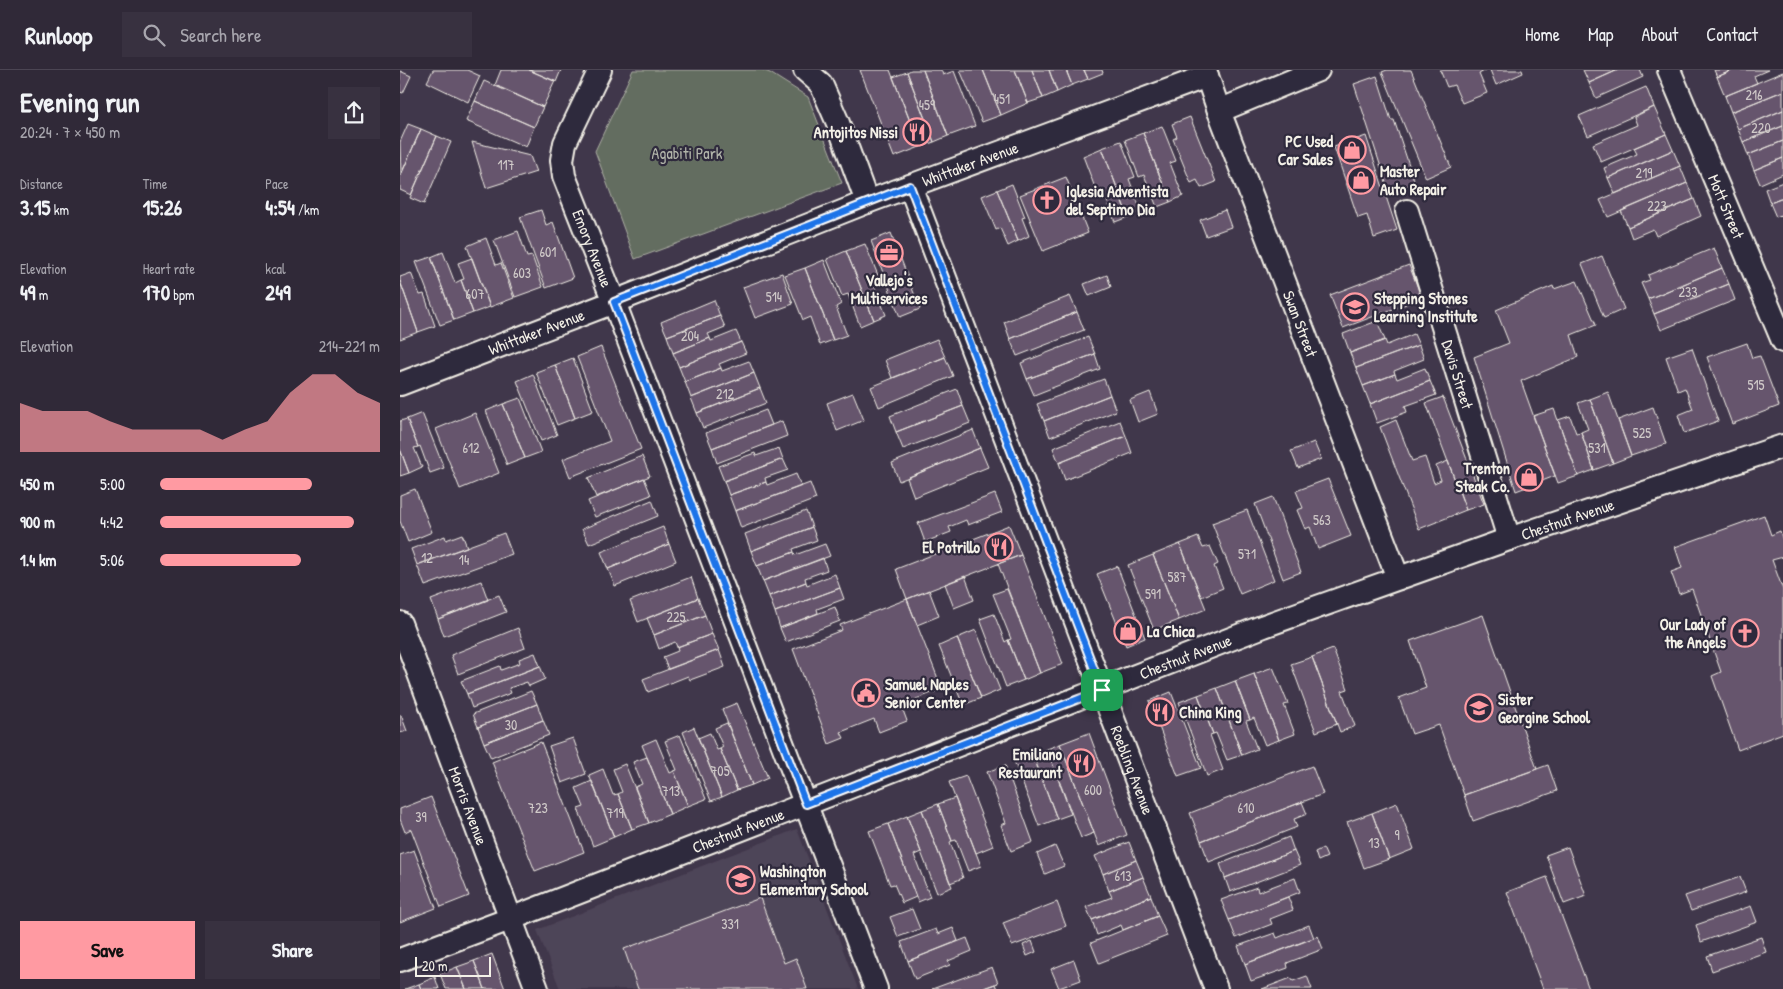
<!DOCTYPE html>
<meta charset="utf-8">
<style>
:root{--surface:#302938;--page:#383140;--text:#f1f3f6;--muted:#a8a6ae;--line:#4b4553;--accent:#ff9aa2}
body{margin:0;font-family:"Patrick Hand",sans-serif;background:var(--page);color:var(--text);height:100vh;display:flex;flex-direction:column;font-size:19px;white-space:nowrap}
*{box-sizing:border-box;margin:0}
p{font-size:16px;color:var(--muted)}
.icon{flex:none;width:28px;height:28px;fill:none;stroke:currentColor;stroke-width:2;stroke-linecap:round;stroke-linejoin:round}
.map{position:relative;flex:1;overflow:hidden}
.side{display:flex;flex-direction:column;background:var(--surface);width:400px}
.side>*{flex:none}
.scale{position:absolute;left:15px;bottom:12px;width:76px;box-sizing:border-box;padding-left:5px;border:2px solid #f4f1e8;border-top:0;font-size:14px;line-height:18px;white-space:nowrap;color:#f4f1e8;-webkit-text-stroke:4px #2f2a3d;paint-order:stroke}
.pin{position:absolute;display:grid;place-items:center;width:42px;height:42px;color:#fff;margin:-21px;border-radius:10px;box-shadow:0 2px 8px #0006}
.round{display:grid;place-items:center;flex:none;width:52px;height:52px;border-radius:0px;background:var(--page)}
.headline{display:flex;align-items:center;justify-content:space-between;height:85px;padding:0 20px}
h1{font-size:28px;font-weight:700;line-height:38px}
.stats{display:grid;grid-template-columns:repeat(3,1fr);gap:8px;height:85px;padding:5px 20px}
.stats div{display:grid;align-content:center}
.stats b{font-size:21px;font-weight:700}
.stats small{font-size:14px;font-weight:400}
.stats p{font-size:14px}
.chart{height:140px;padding:10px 20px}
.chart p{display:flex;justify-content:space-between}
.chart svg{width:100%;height:90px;margin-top:5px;fill:var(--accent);opacity:.7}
.action{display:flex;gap:10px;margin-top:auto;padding:10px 20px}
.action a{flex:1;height:58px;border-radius:0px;background:var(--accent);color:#111;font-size:20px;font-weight:700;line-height:58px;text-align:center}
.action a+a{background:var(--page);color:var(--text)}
ul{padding:0 20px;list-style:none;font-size:16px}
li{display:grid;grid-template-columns:80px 60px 1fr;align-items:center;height:38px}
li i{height:12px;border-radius:6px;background:var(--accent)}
header{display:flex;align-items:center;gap:30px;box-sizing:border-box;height:70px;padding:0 25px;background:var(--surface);border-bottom:1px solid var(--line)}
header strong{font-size:24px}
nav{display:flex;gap:28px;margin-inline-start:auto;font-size:18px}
.search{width:350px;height:45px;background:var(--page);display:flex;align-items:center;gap:12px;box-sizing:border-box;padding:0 18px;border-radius:0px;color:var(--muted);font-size:19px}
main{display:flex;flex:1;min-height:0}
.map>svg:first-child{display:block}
</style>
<header>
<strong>Runloop</strong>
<div class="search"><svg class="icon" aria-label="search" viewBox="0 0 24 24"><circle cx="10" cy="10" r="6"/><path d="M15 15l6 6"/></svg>Search here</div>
<nav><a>Home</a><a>Map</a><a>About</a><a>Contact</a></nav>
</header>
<main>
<section class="side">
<div class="headline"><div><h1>Evening run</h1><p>20:24 · 7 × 450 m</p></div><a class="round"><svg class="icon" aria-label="share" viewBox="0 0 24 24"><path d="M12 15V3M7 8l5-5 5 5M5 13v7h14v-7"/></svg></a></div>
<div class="stats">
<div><p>Distance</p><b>3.15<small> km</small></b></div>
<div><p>Time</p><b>15:26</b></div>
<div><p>Pace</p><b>4:54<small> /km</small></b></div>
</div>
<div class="stats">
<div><p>Elevation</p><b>49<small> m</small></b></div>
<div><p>Heart rate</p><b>170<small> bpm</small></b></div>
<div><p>kcal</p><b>249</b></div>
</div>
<div class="chart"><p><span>Elevation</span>214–221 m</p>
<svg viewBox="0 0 160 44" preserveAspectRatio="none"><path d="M0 44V20L10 24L20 24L30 24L40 29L50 33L60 33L70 33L80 33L90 38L100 33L110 29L120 15L130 6L140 6L150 15L160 20V44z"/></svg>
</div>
<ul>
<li><b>450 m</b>5:00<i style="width:69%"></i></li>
<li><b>900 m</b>4:42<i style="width:88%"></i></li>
<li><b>1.4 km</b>5:06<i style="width:64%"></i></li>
</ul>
<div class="action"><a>Save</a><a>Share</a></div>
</section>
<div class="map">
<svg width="1383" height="919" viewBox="0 0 1383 919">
<rect width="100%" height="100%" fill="#40374b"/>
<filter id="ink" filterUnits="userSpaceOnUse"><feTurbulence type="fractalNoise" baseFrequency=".02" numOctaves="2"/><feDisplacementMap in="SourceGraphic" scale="10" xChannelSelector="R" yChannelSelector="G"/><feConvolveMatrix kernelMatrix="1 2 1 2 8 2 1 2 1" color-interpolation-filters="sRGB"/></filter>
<g filter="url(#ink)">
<path fill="#4e4458" d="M397,759L458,919H160L137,860Z"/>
<path fill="#646d60" stroke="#acafa4" d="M233,0H362L370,3L408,27L442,113L235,189L195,81Z"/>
<path fill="#66546d" stroke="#f4f1e8" d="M33,0H67L80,6L68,32L27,12Z
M101,0H129L155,11L143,37L95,15Z
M129,0H161L156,12Z
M460,0H490L520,77L494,87Z
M511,0H523L548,66L534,72L507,2Z
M523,0H541L543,5L554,1L575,56L548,66Z
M560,0H583L601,45L582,52Z
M583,0H615L628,33L601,45Z
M615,0H632L643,28L628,33Z
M632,0H649L657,22L643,28Z
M649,0H666L672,15L657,22Z
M666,0H684L688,9L672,15Z
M684,0H702L703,3L688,9Z
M987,0H1011L1051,97L1026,108L982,2Z
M1040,0H1086L1079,4L1087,23L1062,33L1054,15L1047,17Z
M1090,0H1122L1123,3L1096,15Z
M1183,0H1218L1189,13Z
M1218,0H1240L1243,7L1196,28L1189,13Z
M1314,0H1333L1317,7Z
M1333,0H1368L1354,6L1357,13L1325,26L1317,7Z
M0,1L11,6L3,23L0,22Z
M507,2L534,72L520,77L493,7Z
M1383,2V21L1331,42L1325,26Z
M977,6L991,50H994L1015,113L989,122L954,14Z
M84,11L143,37L134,57L75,31Z
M1246,17L1254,37L1188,66L1179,46Z
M1383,21V40L1338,59L1331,42Z
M75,31L134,57L126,77L66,51Z
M1254,37L1266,64L1201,92L1193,74L1237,55L1234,47Z
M1383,40V56L1343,72L1338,59Z
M790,47L816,112L801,118L797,110L791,113L773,69L777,67L772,54Z
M8,54L21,59L1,105L0,72Z
M762,56L776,91L770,93L783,126L770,132L743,63Z
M1383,56V71L1348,85L1343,72Z
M21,59L37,66L11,125L0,120V107Z
M743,63L770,132L757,137L744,105L739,107L725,70Z
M1266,64L1273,80L1208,108L1204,98L1237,84L1234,78Z
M37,66L51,72L24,134L10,128Z
M966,66L997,160L974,168L967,145L958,148L934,77Z
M721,71L735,107L729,109L741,141L728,147L702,78Z
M1383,71V88L1354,100L1348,85Z
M72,72L130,86L136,102L86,118Z
M702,78L728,147L715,152L703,120L697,123L683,86Z
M1273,80L1280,96L1215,124L1208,108Z
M1383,88V104L1360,114L1354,100Z
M1280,96L1287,113L1208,147L1200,130Z
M666,107L688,163L643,181L620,125Z
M1383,112V128L1370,133L1365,119Z
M1287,113L1294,129L1228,157L1221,141Z
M612,114L625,147L622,148L629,166L618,171L597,120Z
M597,120L618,171L608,176L600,158L596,160L582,126Z
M1383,128V144L1376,147L1370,133Z
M1294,129L1301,146L1256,166L1253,159L1232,168L1228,157Z
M141,140L146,155L153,152L173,208L146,218L120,147Z
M825,140L831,157L806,166L800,150Z
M118,161L127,187L132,186L143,217L115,227L94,170Z
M491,163L520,239L500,247L471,171Z
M86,168L96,195L101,193L114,228L90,237L67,176Z
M465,174L480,210L473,213L486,245L474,250L446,181Z
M1314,178L1322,198L1248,229L1241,213L1250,210L1248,205Z
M446,181L474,250L460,256L448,224L442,226L427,189Z
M43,182L55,213L61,210L73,243L54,250L31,187Z
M1202,186L1224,239L1204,248L1182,194Z
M31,187L54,250L40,255L16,192Z
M72,188L90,237L73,243L61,210L64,209L58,193Z
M424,190L441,234L436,237L447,265L433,270L405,198Z
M1009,195L1022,228L943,258L930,225Z
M405,198L433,270L420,275L410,247L403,250L385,205Z
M1322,198L1329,214L1254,244L1248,229Z
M11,203L20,225L24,224L35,256L18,262L0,211V207Z
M382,203L393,234L355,248L343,217Z
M707,205L711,217L689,226L684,214Z
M0,211L18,262L0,269Z
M1177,211L1196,255L1171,265L1178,287L1121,311L1155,406L1116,421L1074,287L1109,273L1096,240L1153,216L1154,219Z
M1329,214L1335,230L1261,260L1254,244Z
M670,226L677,242L610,269L604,252Z
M314,230L320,246L267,266L261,252Z
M677,242L684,260L617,286L610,269Z
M320,246L325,257L308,264L310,268L273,283L267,266Z
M977,251L985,270L950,283L943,264Z
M336,261L341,272L279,297L273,283L310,268L311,271Z
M1014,264L1019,275L956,298L950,283L985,270L987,275Z
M688,267L695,284L627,309L621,293Z
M537,269L545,287L492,308L485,290Z
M341,272L346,283L319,294L321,298L285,312L279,297Z
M1347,273L1352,288L1360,286L1379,336L1332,354L1307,287Z
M1019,275L1024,289L994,301L995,304L963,316L956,298Z
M201,277L241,379L170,407L163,389L210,371L177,287Z
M1292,278L1318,351L1284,363L1278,345L1293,339L1285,318L1278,321L1266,287Z
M695,284L700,299L634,325L627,309Z
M545,287L553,306L479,337L471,317Z
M173,288L193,341L175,348L155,295Z
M349,291L354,303L291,328L285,312L321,298L322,301Z
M155,295L175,348L157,355L136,302Z
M1025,298L1030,311L970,334L963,316L995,304L997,309Z
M354,303L360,318L297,343L291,328Z
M133,304L157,365L141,371L117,311Z
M704,309L710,325L644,351L637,334Z
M1030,311L1036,325L1005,336L1007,342L977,353L970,334Z
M360,318L366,333L303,358L297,343Z
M557,319L563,336L496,362L490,346Z
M750,322L758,344L738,352L730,330Z
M1208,322L1231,386L1213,393L1190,329Z
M453,323L464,350L437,361L427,333Z
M710,325L716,341L650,367L644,351Z
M1043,327L1084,434L1066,440L1026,333Z
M120,328L141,382L125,388L103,334Z
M1190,329L1213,393L1194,400L1181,362L1188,359L1178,333Z
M103,334L125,388L107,395L86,341Z
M563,336L570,353L503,379L496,362Z
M1253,337L1266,374L1231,386L1218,350Z
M1154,339L1178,406L1158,413L1133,346Z
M366,340L372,355L312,378L306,363Z
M22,343L44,398L30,403L20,376L18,377L7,349Z
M75,343L99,403L60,419L36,359Z
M1170,346L1176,363L1181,362L1194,400L1178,406L1158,350Z
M7,349L18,377L14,378L22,397L9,403L0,379V351Z
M996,350L1012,391L1025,387L1034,413L1041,410L1036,396L1048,391L1066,440L1019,459L980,357Z
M382,351L387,366L317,393L312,378Z
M720,351L726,366L659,393L653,378Z
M573,360L580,378L499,411L492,393Z
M726,366L732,383L665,410L659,393Z
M914,372L921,389L898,398L891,381Z
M379,378L383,389L324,411L318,396L355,383L356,386Z
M580,378L588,397L514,427L507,408Z
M0,379L9,403L0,406Z
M242,386L250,406L196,427L188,408Z
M383,389L388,400L365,408L366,412L329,425L324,411Z
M396,404L401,416L335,441L329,425L366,412L367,415Z
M244,408L251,425L195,447L188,431Z
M928,409L951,466L918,479L910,457L905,459L897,440L903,438L896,421Z
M410,413L416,429L341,458L335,441Z
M15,419L32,462L8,472L0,451V425Z
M595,424L602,442L568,455L566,450L549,457L551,462L525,472L518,453Z
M873,427L901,502L883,509L855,434Z
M252,430L258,446L189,474L182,459Z
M847,440L874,510L840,524L812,453Z
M406,441L412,457L351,481L345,464Z
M1364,445L1371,465L1380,461L1383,471V487L1372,490L1383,520V663L1338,680L1312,606L1321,602L1292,519L1279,524L1271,502L1282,498L1275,477Z
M609,455L621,485L507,529L496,499Z
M263,457L269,474L208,499L201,482Z
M412,457L417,470L393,479L394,482L357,496L351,481Z
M104,463L112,484L25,516L17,495Z
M62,464L67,477L17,495L11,479L45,466L46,470Z
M798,467L803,478L810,476L818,494L814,496L823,518L801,527L780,474Z
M269,474L276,491L215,516L208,499Z
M425,474L430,486L363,511L357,496L394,482L395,485Z
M780,474L806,539L779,550L753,485Z
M621,485L663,594L640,603L598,494Z
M753,485L779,550L754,560L728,495Z
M423,488L427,500L405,508L406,512L369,526L363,511Z
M717,496L745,568L726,576L697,504Z
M435,504L440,518L375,542L369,526L406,512L407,515Z
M565,506L574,530L554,538L545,514Z
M291,507L298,528L238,552L230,531Z
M81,511L88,530L38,549L31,530Z
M440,518L444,529L417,539L418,543L380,558L375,542Z
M607,519L640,603L624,610L608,570L611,569L593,524Z
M529,520L539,546L517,555L507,529Z
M99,525L106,542L44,566L38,549Z
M298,528L305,545L254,565L247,548Z
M507,529L542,619L501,635L507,651L479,662L474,649L441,662L444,668L429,674L393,579L442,560L440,555Z
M435,537L440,551L386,572L380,558Z
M594,544L605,572L608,570L624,610L606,617L580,549Z
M305,545L312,564L277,577L275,572L259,579L254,565Z
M1083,545L1137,699L1064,725L1039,655L1012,664L999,628L1026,618L1010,571Z
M118,558L125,578L58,604L51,585Z
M576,560L600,620L581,628L557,568Z
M312,564L319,580L268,599L263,587L278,581L277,577Z
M557,568L581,628L563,635L539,576Z
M933,579L948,619L942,621L955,656L940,662L912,587Z
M319,580L325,597L290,610L288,606L248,622L243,609Z
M135,583L140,596L67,624L61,611L100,596L101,600L120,593L119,589Z
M912,587L937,654L916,662L891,594Z
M140,596L145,609L129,616L127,612L109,618L111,623L72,638L67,624Z
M873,597L888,634L884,635L895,664L879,670L854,604Z
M854,604L879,670L865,675L854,648L850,650L835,611Z
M835,611L850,650L846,651L857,679L842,685L817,618Z
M817,618L842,685L827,690L816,663L813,664L798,625Z
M131,621L137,634L78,657L73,644Z
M771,622L801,698L778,706L749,631Z
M798,625L813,664L810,665L823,700L807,706L779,632Z
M337,633L368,708L352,715L322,639Z
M137,634L143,650L84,673L78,657Z
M0,645H1L7,661L0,663Z
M143,650L149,665L91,688L84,673Z
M327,653L352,715L337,720L320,679L323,677L315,658Z
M294,657L322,727L311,731L283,662Z
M310,663L317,680L320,679L337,720L322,727L298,668Z
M689,663L727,765L699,776L660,674Z
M280,665L306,729L288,736L274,701L277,700L265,671Z
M173,668L186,704L162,713L149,676Z
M256,669L270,703L274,701L288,736L270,744L242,675Z
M141,672L184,782L135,801L92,692Z
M660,674L694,763L681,768L647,679Z
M647,679L671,744L657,749L633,685Z
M633,685L657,749L639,756L614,691Z
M247,687L270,744L249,753L235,717L242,714L233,692Z
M225,694L249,753L232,759L218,724L222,722L213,699Z
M605,695L633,772L611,781L601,755L606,753L587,702Z
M1148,695L1157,721L1073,751L1064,725Z
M912,696L923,724L801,771L790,743Z
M203,699L213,725L218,724L232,759L214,767L189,705Z
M566,706L593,776L576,783L549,712Z
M192,711L214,767L193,776L178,739L184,737L176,718Z
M31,727L69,826L41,837L11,759L5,762L0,749V739Z
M555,728L581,796L568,801L556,770L552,771L538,734Z
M902,732L907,744L894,749L897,757L809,792L801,771Z
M997,733L1014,779L989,789L972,743Z
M538,734L552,771L550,772L563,808L550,813L522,740Z
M522,740L552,817L537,823L507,746Z
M972,743L989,789L964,798L947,752Z
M507,746L521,782L514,785L530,827L518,832L488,754Z
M488,754L516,827L502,833L494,814L490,815L469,761Z
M889,767L894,781L825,808L820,794Z
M729,772L736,790L703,804L695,786Z
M655,776L664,796L645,804L637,784Z
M1168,777L1186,826L1164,834L1146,785Z
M923,778L927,787L918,791L915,782Z
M14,780L36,838L0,852V785Z
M894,781L900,795L830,822L825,808Z
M736,790L743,807L709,821L703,804Z
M743,807L751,826L692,850L686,837L712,827L709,821Z
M1147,807L1189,919H1143L1107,822Z
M1340,807L1346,822L1291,841L1285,826Z
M895,808L900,822L829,850L821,830L857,817L858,822Z
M751,826L758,846L723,860L721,855L697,865L692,850Z
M888,827L893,840L870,849L872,854L836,868L829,850Z
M360,828L384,893L396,888L407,919H238L224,879Z
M657,832L666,856L612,876L603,853Z
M1351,836L1357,852L1301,872L1296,855Z
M512,839L520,859L498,867L490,847Z
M758,846L767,866L699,893L691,873Z
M909,855L914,868L845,894L838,876L875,863L877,868Z
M553,858L558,871L508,891L501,872L536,859L538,864Z
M918,866L923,879L887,893L888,898L851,911L845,894Z
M1361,867L1366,882L1312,901L1307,886Z
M567,868L572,881L548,891L550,895L515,909L508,891Z
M632,871L636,882L627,886L623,875Z
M92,884L105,919H85L74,891Z
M674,890L681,910L659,918L651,899Z
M74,891L85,919H66L57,897Z
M57,897L66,919H46L40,904Z
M592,897L598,913L581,919H532Z
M907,906L912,919H862L891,908L893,911Z
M35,907L39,919H21L19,914Z
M19,914L21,919H5Z
M595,914L597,919H581Z"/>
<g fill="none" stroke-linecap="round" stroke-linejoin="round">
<g stroke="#f4f1e8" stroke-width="26">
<g id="street">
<path id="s1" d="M200,0L165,73L162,90L164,106L214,232L476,919"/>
<path d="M405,0L421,14L438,53L467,132"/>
<path id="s2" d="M805,0L819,41L998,508"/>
<path id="s3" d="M1269,0L1383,271"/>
<path d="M819,41L918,0"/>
<path id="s4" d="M510,116L816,919"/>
<path id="s5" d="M1007,141L1109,469"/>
<path id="s6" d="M0,314L214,232L467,132L807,6"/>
<path id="s7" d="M0,553L137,919"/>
<path id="s8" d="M0,890L110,849L864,556L1109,469L1383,376"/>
</g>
</g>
<use href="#street" stroke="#2f2a3d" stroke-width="22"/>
</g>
</g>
<g fill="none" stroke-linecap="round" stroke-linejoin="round" filter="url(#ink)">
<g stroke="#fff" stroke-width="10">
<path id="route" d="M510,116L702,620L406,734L214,232Z"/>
</g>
<use href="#route" stroke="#1a73e8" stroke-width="6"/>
</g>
<defs>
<g id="restaurant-ring" transform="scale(1.4375)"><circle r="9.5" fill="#2f2a3d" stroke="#ff9aa2" stroke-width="1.5"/><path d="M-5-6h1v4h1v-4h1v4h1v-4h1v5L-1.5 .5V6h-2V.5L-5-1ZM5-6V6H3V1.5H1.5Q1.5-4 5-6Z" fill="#ff9aa2"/></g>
<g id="shop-ring" transform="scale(1.4375)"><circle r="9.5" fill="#2f2a3d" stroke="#ff9aa2" stroke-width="1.5"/><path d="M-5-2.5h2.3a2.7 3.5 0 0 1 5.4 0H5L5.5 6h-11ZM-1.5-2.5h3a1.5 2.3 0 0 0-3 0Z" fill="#ff9aa2"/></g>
<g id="church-ring" transform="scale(1.4375)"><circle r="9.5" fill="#2f2a3d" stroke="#ff9aa2" stroke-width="1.5"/><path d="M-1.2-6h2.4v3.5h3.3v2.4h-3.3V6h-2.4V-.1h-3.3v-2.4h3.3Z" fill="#ff9aa2"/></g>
<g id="office-ring" transform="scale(1.4375)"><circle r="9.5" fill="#2f2a3d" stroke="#ff9aa2" stroke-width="1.5"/><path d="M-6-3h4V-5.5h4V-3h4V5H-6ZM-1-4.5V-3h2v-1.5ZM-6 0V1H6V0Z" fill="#ff9aa2"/></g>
<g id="school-ring" transform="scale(1.4375)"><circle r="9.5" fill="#2f2a3d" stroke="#ff9aa2" stroke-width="1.5"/><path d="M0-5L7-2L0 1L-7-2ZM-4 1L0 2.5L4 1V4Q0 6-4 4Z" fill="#ff9aa2"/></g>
<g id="civic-ring" transform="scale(1.4375)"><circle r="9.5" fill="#2f2a3d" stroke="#ff9aa2" stroke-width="1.5"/><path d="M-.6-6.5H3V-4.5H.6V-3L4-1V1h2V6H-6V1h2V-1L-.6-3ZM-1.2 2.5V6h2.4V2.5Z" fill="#ff9aa2"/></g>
</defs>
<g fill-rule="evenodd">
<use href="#restaurant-ring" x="517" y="62"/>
<use href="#shop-ring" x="952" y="80"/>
<use href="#shop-ring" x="961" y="110"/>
<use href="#church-ring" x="647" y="130"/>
<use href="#office-ring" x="489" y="183"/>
<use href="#school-ring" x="955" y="237"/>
<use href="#shop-ring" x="1129" y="407"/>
<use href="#restaurant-ring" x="599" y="477"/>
<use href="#shop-ring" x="728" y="561"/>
<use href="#church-ring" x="1345" y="563"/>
<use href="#civic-ring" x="466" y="623"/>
<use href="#school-ring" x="1079" y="638"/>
<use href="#restaurant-ring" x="760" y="642"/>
<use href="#restaurant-ring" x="681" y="693"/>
<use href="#school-ring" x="341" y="810"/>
</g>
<g text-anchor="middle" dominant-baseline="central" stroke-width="4.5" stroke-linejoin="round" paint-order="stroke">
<g font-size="14" fill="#d0cac9">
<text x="1354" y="24">216</text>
<text x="602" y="28">451</text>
<text x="527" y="34">459</text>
<text x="1361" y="57">220</text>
<text x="106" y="94">117</text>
<text x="1244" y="102">219</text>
<text x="1257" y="135">223</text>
<text x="148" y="181">601</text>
<text x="122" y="202">603</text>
<text x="1288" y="221">233</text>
<text x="75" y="223">607</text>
<text x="374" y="226">514</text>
<text x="290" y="265">204</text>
<text x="1356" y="314">515</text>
<text x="325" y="323">212</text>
<text x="1242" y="362">525</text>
<text x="71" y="377">612</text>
<text x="1197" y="377">531</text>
<text x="922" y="449">563</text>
<text x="847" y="483">571</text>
<text x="27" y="487">12</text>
<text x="64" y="489">14</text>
<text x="777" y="506">587</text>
<text x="753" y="523">591</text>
<text x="276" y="546">225</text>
<text x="111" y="654">30</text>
<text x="320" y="700">705</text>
<text x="693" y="719">600</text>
<text x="271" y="720">713</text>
<text x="138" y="737">723</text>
<text x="846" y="737">610</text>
<text x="215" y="742">719</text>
<text x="21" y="746">39</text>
<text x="997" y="764">9</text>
<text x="974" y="772">13</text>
<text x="723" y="805">613</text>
<text x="330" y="853">331</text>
</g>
<g font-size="16" font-weight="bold" fill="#f4f1e8" stroke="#2f2a3d" text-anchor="start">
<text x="498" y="62" text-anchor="end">Antojitos Nissi</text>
<text x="933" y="71" text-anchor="end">PC Used<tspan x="933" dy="18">Car Sales</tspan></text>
<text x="980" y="101">Master<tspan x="980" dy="18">Auto Repair</tspan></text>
<text x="666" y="121">Iglesia Adventista<tspan x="666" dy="18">del Septimo Dia</tspan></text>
<text x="489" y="210" text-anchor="middle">Vallejo's<tspan x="489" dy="18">Multiservices</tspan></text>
<text x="974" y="228">Stepping Stones<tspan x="974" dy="18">Learning Institute</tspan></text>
<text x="1110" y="398" text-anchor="end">Trenton<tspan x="1110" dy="18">Steak Co.</tspan></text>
<text x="580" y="477" text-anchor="end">El Potrillo</text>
<text x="1326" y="554" text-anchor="end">Our Lady of<tspan x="1326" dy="18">the Angels</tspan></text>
<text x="747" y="561">La Chica</text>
<text x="485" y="614">Samuel Naples<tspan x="485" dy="18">Senior Center</tspan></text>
<text x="1098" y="629">Sister<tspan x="1098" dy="18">Georgine School</tspan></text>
<text x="779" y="642">China King</text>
<text x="662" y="684" text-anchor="end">Emiliano<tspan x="662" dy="18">Restaurant</tspan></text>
<text x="360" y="801">Washington<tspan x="360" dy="18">Elementary School</tspan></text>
</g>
<g font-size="16" fill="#b3b6ab" stroke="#2f2a3d">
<text x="287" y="83">Agabiti Park</text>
</g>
<g font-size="16" fill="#f4f1e8" stroke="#2f2a3d">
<text stroke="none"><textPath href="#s6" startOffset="611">Whittaker Avenue</textPath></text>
<text stroke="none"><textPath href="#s3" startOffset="148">Mott Street</textPath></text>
<text stroke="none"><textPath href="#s1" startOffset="192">Emory Avenue</textPath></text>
<text stroke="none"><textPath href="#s2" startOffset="271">Swan Street</textPath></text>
<text stroke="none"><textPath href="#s6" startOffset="146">Whittaker Avenue</textPath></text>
<text stroke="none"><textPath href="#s5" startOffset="171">Davis Street</textPath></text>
<text stroke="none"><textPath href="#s8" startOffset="1248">Chestnut Avenue</textPath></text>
<text stroke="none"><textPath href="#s8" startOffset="842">Chestnut Avenue</textPath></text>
<text stroke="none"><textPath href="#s4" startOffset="625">Roebling Avenue</textPath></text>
<text stroke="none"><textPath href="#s7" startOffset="195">Morris Avenue</textPath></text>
<text stroke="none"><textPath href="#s8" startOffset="362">Chestnut Avenue</textPath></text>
</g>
</g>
</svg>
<div class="scale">20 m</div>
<div class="pin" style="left:702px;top:620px;background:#1e9e55"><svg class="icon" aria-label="arrive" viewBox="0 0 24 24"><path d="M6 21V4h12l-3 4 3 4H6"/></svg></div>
</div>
</main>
